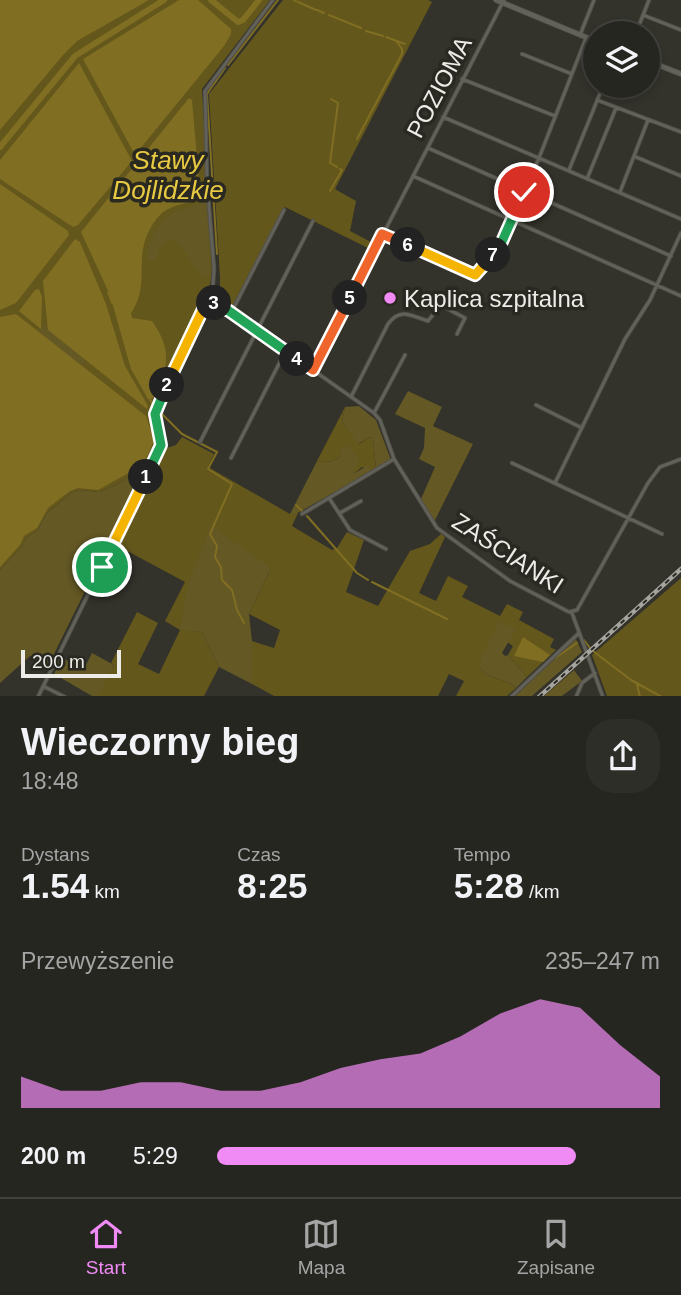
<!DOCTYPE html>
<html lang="pl">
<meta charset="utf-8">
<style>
:root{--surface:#262620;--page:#2e2e29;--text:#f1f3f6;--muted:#a4a5a5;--line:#42433e;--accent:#f08bf5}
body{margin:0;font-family:Arial,sans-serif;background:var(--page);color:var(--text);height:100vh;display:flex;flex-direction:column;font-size:26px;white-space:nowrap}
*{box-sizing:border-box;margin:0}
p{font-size:23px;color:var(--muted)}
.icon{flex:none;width:38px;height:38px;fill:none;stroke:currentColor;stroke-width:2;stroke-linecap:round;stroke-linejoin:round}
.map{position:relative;height:696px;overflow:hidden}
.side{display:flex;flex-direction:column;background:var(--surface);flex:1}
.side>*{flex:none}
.fabs{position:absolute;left:583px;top:21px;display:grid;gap:14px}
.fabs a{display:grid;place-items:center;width:77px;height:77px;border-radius:50%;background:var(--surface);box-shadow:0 4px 10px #0003,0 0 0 2px var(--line);font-size:35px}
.scale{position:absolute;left:21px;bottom:18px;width:100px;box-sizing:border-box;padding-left:7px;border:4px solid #edece8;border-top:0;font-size:19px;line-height:24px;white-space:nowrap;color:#edece8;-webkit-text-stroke:5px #292821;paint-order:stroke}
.pin{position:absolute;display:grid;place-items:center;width:60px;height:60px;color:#fff;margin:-30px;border:4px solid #fff;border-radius:50%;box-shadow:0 2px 7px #0007}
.km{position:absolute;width:35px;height:35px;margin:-18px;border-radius:50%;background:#222;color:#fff;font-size:19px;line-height:35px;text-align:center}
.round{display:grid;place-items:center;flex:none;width:74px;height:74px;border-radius:28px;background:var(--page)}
.summary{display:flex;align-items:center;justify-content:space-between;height:119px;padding:0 21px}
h1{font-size:38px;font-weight:600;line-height:52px}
.stats{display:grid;grid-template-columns:repeat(3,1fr);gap:10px;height:119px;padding:7px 21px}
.stats div{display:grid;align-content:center}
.stats b{font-size:35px;font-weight:600}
.stats small{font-size:19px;font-weight:400}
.stats p{font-size:19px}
.chart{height:196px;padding:14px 21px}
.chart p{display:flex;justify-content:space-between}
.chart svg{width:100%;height:126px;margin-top:7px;fill:var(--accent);opacity:.7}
ul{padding:0 21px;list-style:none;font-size:23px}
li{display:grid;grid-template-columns:112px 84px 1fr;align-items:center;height:52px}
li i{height:18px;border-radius:9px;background:var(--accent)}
.tab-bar{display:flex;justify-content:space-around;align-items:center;height:98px;border-top:2px solid var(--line);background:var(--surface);font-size:19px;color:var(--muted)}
.tab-bar a{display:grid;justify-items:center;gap:4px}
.tab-bar .active{color:var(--accent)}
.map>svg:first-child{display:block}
</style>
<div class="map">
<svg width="681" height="697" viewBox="0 0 681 697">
<rect width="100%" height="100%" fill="#33322b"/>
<path fill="#64571c" d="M0,0H270L202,89L212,268L210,287L151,412L150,420L156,441V448L148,464L118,484L99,492L79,490L71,493L46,514L38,530L26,538L22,546L0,570Z
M283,0H428L432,2L335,189L356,201L350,231L371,242L374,241L370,249L285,207L233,307L230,306L228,308L216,302L220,293V277L209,94Z
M345,407L342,421L359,444L370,437L373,439L376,469L372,471L362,467L355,473L353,472L355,466L342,455C335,462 326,463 317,461Z
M182,437L214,454L208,467L290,514L298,513L292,526L332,550L337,548L347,532L364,540L346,592L378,606L410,551L430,544L441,534L445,537L419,593L436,601L448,576L468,586L462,597L500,616L507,604L523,612L519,620L554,639L550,647L556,650L527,677L508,655L513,646L507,642L479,667C492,682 505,677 516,688L507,696H456L464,681L449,674L438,696H274L252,684V641L274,648L280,630L249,614L271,568L180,629L202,632L219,667L204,696L94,697L114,665L111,663L137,612L158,623L138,664L159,674L180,630L165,621L185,582L118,546L164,449L176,445Z
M681,578V696H607L592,655Z"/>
<path fill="#645824" d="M207,193L210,277C190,275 189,247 172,239C162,240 159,251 156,260L148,261C143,243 162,217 179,210C191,206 200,206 207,193Z
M41,326H48L82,355L85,362L78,368L41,337L37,332Z
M408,391L442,407L433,426L473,444L434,522L421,499L435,467L419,459L424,448L425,428L395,414Z
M359,406L376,420L391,460L376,469L373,439L370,437L358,444L342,421L345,407Z
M343,446L351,447L359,461L353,472L355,473L368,465L372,471L294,515L290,514L317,461C326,463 335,462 342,455L339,451Z
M148,464L54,654L84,669L92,653L114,665L98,696H92L54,674L57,668L30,656L0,683V570L22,546L26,538L38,530L46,514L71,493L79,490L99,492L118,484Z
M211,526L271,568L249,614L252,641V684L219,667L202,632L180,630L188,584Z
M500,621L516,629L502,653L505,656L508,655L527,677L516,688C505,677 492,682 479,667L482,655Z
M576,639L582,652L532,696L514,697Z
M574,670L582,681L562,696H544Z"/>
<path fill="#806e22" d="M0,0H149L77,41L64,54L0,130Z
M179,0H198L231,29V34L224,46L135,155L83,59Z
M79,63L132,161L78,225L73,227L0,179V160Z
M189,98L192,100L199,180L198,195C187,210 167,197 150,229C133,260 151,284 131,313L132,318L152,321C173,351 168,367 153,398L148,399L131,369L110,295L81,232Z
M0,184L68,231L69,235L16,303L0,310Z
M75,239L80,242L106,304L125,366L148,406L147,409L48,330L43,281Z
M39,289L42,297L41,329L19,311L35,290Z
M16,314L146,416L154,441L143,465L98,490L78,488L70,491L48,508L37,528L24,536L20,545L0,567V317Z
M523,637L550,655L543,662L514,656Z"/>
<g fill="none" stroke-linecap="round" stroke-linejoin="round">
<path stroke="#806e22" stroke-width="2" d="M294,0L296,1
M298,2L316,10
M317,10L324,13
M329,15L361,28
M132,20L134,22
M366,31L383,36
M386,37L405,44
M228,65L278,0
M214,84L225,68
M213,85L207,94L217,254
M46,91L48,93
M331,99L338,103L330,163L337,167
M357,139L402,54V49L397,42
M330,191L342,170L340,169
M108,292L112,303
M150,399L154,407
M159,411L182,434L217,452L208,469L232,484L210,534L217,546L215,557L221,567L222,580L232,590L237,610L244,623
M296,505L302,511
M307,516L357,573L368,580
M372,582L447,619
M584,640L590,648
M593,651L631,680L662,697
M555,658L577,643
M637,684L640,697"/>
<path stroke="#806e22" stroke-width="6" d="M211,0L238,22L243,20L259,0
M0,147L75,56L164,0"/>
<g stroke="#52514a" stroke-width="4.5">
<path id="street" d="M643,15L681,30
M636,33L649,0
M580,35L594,0
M522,54L572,74
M462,79L555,116
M597,100L681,132
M443,117L681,219
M428,148L671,256
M636,157L681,176
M569,170L603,86
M413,176L681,296
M587,179L616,108
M620,192L648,120
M382,234L475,275L500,246L539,158L586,38
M208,301L229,311L374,413L380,420L394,459L437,528L510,581L569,612L577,610L648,483L660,467L681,459
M231,313L284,210
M313,370L504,0
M351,397L388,324C400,307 411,316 428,321L439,307H444L465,318L457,334
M536,405L582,428
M374,413L405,355
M200,442L313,221
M231,458L285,352
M512,463L662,534
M555,483L625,339L650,300L681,233
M329,498L350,530L386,549
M340,513L361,501
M302,514L394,459
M572,613L603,697
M43,686L65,697
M38,697L161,445L155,417L156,408L208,301L213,285L214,268L207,182L205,91L273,0
M511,697L579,633
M576,697L582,683L595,673"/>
</g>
<g stroke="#52514a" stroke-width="6">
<path id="secondary" d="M496,0L595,41
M648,61L681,74"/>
</g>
<use href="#street" stroke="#63625a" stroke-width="2.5"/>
<use href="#secondary" stroke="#63625a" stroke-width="4.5"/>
<g stroke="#a5a49f" stroke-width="4.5">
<path id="rail" d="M539,697L681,569"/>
</g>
<use href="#rail" stroke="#292821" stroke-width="2" stroke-dasharray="5" stroke-linecap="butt"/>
</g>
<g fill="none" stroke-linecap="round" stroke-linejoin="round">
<g stroke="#fff" stroke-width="14">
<path id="split-1" d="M102,567L146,477"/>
</g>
<g stroke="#fff" stroke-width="14">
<path id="split-2" d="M146,477L161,445L155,414L167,385"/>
</g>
<g stroke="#fff" stroke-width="14">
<path id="split-3" d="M167,385L206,303L208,301L214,303"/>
</g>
<g stroke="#fff" stroke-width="14">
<path id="split-4" d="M214,303L229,311L297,359"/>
</g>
<g stroke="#fff" stroke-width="14">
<path id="split-5" d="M297,359L313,370L350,298"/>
</g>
<g stroke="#fff" stroke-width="14">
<path id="split-6" d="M350,298L382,234L408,245"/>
</g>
<g stroke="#fff" stroke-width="14">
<path id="split-7" d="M408,245L475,275L493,255"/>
</g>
<g stroke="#fff" stroke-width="14">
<path id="split-8" d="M493,255L500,246L524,192"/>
</g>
<use href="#split-1" stroke="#f5b400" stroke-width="9"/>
<use href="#split-2" stroke="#22a559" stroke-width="9"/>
<use href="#split-3" stroke="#f5b400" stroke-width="9"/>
<use href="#split-4" stroke="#22a559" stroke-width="9"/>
<use href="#split-5" stroke="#f0652b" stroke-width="9"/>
<use href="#split-6" stroke="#f0652b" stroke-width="9"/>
<use href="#split-7" stroke="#f5b400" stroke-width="9"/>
<use href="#split-8" stroke="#22a559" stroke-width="9"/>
</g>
<circle fill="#f08bf5" stroke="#292821" stroke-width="2.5" cx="390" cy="298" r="7"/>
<g text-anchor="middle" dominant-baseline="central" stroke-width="7" stroke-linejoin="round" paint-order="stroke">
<g font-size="24" fill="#edece8" stroke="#292821">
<text transform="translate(439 87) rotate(-62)">POZIOMA</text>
<text transform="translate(508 553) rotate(33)">ZAŚCIANKI</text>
</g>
<g font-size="24" fill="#edece8" stroke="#292821" text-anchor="start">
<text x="404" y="298">Kaplica szpitalna</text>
</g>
<g font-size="26" font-style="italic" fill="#e8c942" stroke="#292821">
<text x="168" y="160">Stawy<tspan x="168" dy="30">Dojlidzkie</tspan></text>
</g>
</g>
</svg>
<div class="fabs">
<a><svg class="icon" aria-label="layers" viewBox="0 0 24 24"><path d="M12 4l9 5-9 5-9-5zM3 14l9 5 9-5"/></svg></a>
</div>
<div class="scale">200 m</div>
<div class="pin" style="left:102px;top:567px;background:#1e9e55"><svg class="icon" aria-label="arrive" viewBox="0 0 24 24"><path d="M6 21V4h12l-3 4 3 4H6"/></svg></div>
<div class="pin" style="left:524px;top:192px;background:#d93025"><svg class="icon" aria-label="check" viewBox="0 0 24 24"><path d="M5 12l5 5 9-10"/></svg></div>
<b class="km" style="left:146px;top:477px">1</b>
<b class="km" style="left:167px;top:385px">2</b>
<b class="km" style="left:214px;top:303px">3</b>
<b class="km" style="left:297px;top:359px">4</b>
<b class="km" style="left:350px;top:298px">5</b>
<b class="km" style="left:408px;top:245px">6</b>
<b class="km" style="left:493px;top:255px">7</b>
</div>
<section class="side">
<div class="summary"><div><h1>Wieczorny bieg</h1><p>18:48</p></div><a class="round"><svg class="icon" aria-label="share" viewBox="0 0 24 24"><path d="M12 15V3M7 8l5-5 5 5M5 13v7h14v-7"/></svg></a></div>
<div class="stats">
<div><p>Dystans</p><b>1.54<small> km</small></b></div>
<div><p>Czas</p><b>8:25</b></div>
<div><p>Tempo</p><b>5:28<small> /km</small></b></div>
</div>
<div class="chart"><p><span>Przewyższenie</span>235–247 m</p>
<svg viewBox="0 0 160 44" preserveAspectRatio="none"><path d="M0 44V33L10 38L20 38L30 35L40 35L50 38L60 38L70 35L80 30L90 27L100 25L110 19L120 11L130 6L140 9L150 22L160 33V44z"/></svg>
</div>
<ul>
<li><b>200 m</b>5:29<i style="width:81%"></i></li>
</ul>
</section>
<nav class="tab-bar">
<a class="active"><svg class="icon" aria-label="home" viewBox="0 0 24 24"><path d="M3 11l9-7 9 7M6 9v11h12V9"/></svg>Start</a>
<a><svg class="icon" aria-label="map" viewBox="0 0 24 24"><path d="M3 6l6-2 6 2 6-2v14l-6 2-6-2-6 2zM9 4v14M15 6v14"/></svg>Mapa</a>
<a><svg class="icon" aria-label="saved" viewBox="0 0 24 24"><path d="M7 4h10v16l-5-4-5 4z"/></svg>Zapisane</a>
</nav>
